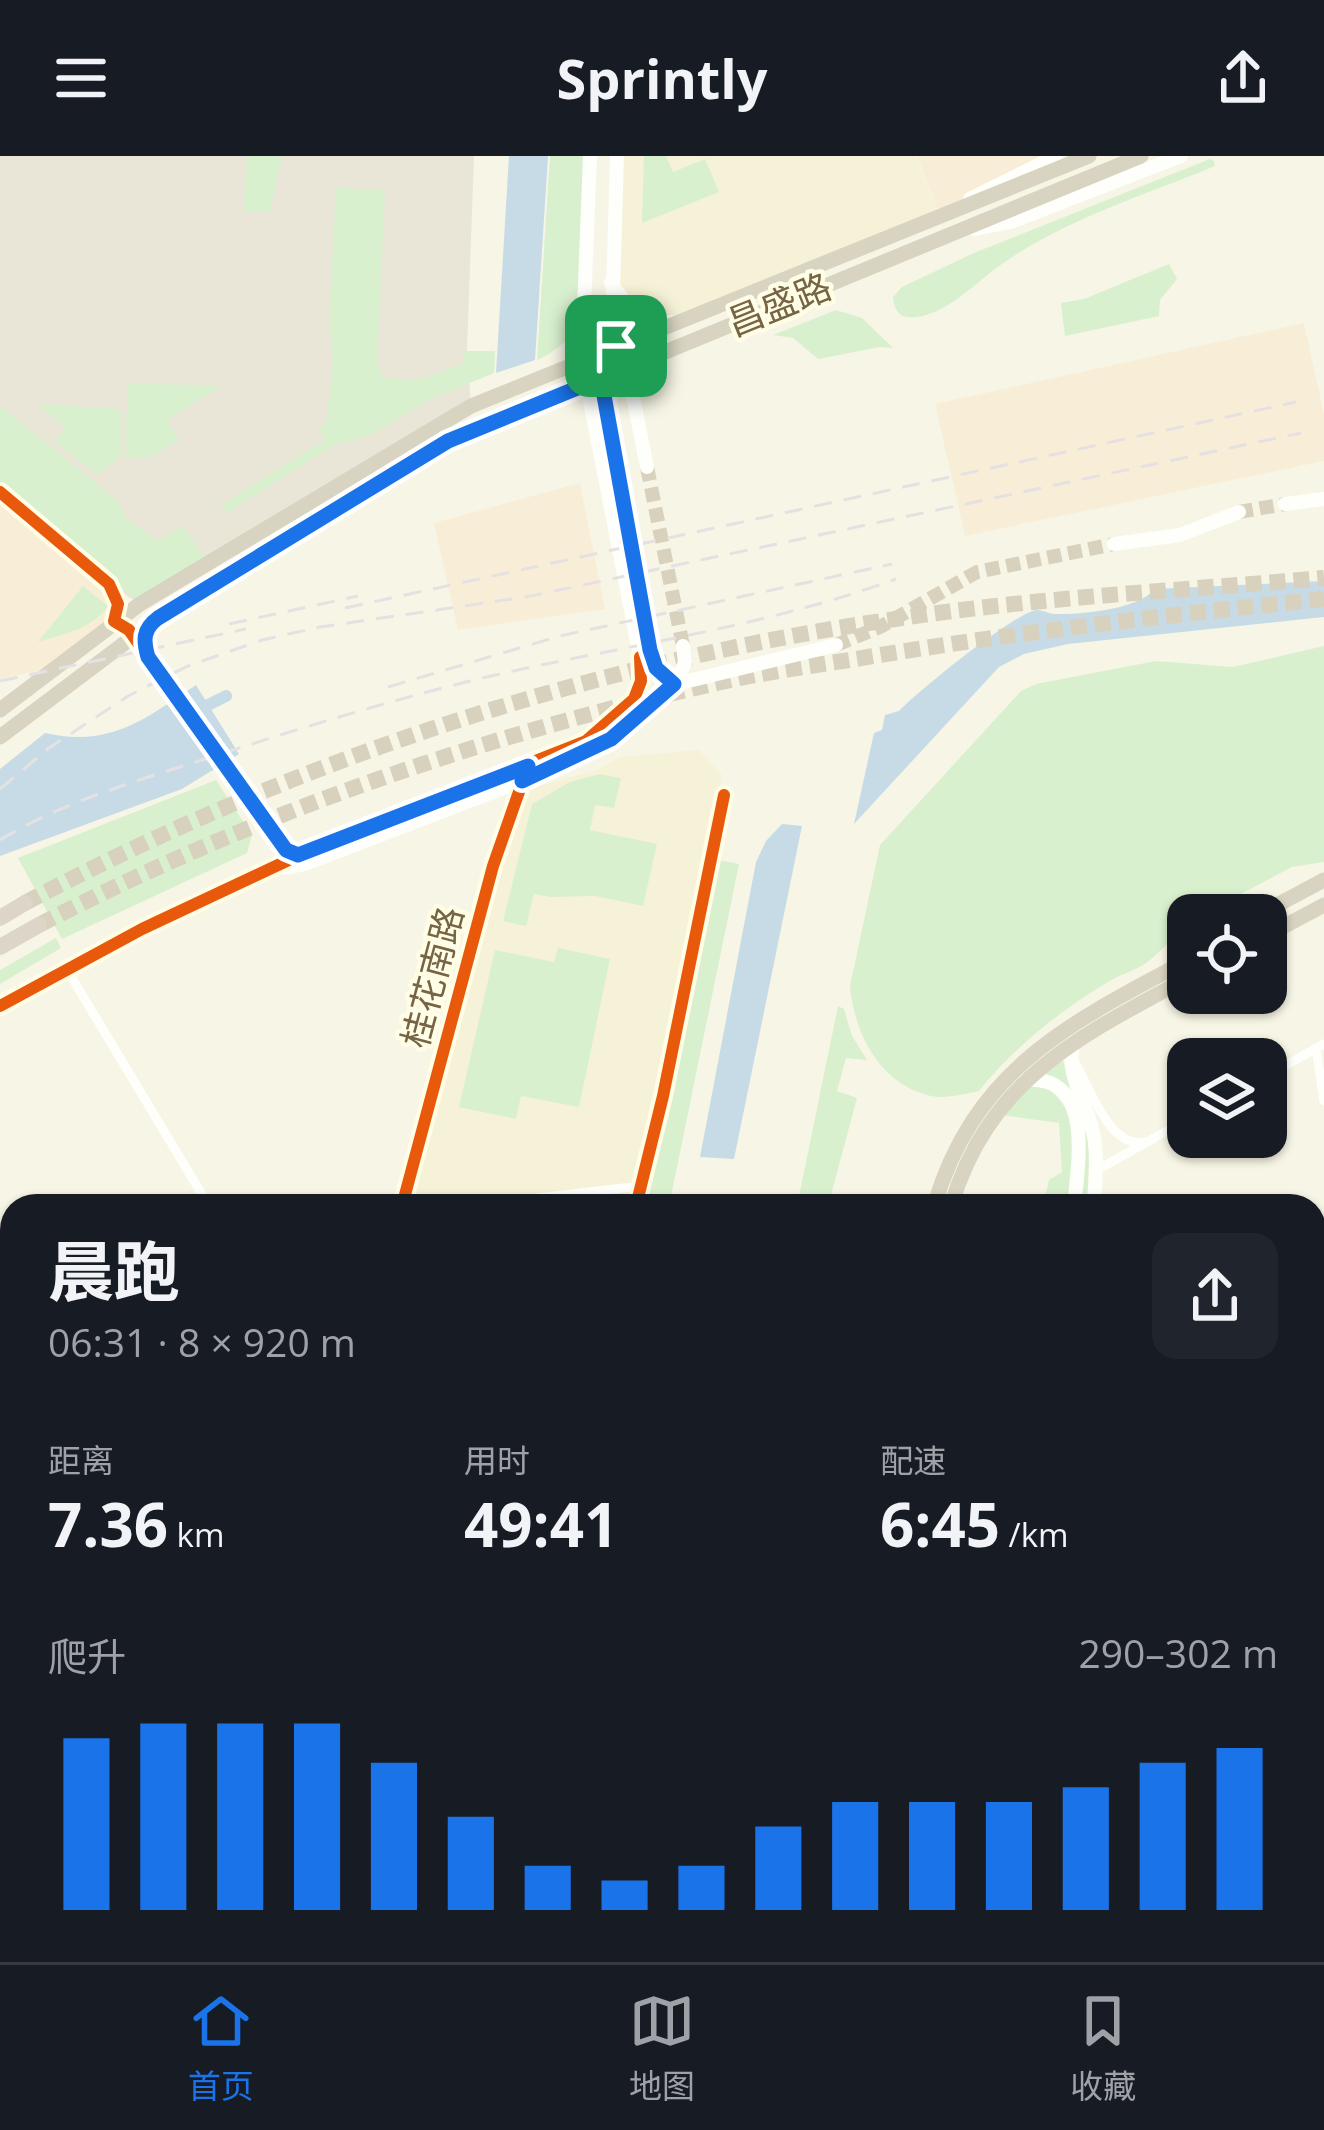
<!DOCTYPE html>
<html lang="zh">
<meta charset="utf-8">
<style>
:root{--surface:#171b24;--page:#20242c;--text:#f1f3f6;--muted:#9ea1a6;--line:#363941;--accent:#1a73e8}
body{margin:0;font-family:"Open Sans","Noto Sans SC",sans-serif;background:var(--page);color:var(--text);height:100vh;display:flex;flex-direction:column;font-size:45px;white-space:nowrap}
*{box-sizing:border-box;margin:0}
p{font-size:39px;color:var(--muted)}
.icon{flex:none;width:66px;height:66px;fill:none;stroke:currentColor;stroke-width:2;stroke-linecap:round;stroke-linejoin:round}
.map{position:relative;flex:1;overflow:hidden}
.details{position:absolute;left:0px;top:1038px;width:1326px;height:768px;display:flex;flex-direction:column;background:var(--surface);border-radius:36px 36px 0 0;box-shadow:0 3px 9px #0004}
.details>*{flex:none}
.buttons{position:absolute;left:1167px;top:738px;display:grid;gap:24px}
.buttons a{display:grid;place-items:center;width:120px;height:120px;border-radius:24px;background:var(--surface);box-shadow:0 3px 9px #0004;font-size:60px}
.pin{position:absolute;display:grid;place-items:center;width:102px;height:102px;color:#fff;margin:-51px;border-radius:24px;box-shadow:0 6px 18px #0006}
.round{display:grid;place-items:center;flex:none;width:126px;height:126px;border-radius:24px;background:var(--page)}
.head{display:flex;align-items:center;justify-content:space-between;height:204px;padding:0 48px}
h1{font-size:66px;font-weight:700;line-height:90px}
.stats{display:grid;grid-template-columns:repeat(3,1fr);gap:18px;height:204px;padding:12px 48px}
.stats div{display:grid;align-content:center}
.stats b{font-size:60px;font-weight:700}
.stats small{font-size:33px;font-weight:400}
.stats p{font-size:33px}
.chart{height:336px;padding:24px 48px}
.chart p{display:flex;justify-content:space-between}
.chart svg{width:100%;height:216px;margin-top:12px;stroke:var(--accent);stroke-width:6}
header{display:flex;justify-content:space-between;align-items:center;height:156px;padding:0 48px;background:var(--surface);font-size:54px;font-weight:700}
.menu{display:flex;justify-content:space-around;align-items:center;height:168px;border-top:3px solid var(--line);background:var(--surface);font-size:33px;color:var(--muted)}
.menu a{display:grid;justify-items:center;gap:6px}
.menu .on{color:var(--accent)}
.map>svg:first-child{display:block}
</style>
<header><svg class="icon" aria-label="menu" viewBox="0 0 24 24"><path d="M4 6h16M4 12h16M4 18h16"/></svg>Sprintly<svg class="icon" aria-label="share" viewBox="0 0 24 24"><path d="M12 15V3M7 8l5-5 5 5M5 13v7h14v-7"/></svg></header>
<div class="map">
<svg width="1324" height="1806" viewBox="0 0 1324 1806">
<rect width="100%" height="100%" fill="#f7f5e5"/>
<path fill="#f6f2d7" d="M617,0H916L939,60L653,175L628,164L612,169Z
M699,594L722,619L636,1050H402L493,710L522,625L546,628L597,614L620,601Z
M12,1095V1333L0,1335V1097Z
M1324,1224V1407L1314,1400V1231Z
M12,1568V1759L0,1735V1573Z"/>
<path fill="#f8eed7" d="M917,0H1055L940,60Z
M1304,167L1324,259V305L965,380L935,248Z
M580,327L605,453L458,474L434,367Z
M0,337L109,430L114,465L56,511L0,523Z"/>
<path fill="#e9e6d7" d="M0,0H474L467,193L471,250L140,448L109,428L0,336Z"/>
<path fill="#f8e7f1" d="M1324,1330V1407L1316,1408L1314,1338Z
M1324,1498V1566L1319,1567L1314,1500Z
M192,1794H391L397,1806H165Z"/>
<path fill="#d9f0ce" d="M247,0H282L270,56L244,55Z
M550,0H588L581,178C564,182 555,198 537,204Z
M644,0H666L673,16L705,3L719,36L642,67Z
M1210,3L1214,5L1215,10C1140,41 1060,65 995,113C973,130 945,158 916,161C900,163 894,155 893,141L902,131L974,97Z
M336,32L385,34L377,209L384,222L421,224L463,207V195H495L494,217L426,245L373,278L334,289L227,357L221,349L325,284L319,273L326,268C330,235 337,201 329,169Z
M1169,108L1177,123L1160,144L1159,160L1065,180L1061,147L1084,143Z
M836,154L862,162L893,192L880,191L818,203L793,182L773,179Z
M128,227L220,230L167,264L179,283L150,302L125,301Z
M37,248L122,253L121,300L97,319L55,286L65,272Z
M0,250L118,345L126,362L157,384L183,370L207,404L137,445L0,330Z
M83,430L108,450C93,473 63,478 38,486Z
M1324,490V706L1292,711L1201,759H1188L1186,776C1167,785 1164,793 1150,804C1138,814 1121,818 1108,826C1061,854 1013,892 979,935C964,938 946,943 931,940C880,929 854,877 850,830L880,689L1021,535L1036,528L1156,505L1233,511Z
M599,618L621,622L614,652L595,649L590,674L657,688L643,750L595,740L551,741L534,738L526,770L503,765L532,648L570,626Z
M216,624L252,679L247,697L62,783L18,702Z
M714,703L739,708L669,1050H636Z
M56,782L61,792L0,828V814Z
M558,792L610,803L579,951L521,940L516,963L459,951L495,794L554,806Z
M838,850L844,853L852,880L867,904L846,902L837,935L857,942L828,1050H797Z
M1063,905L1082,951L1089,988L1088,1050H1081C1087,1001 1094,938 1040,915Z
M1044,929C1088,963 1074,1001 1068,1050H1043L1049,1024L1062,1016L1059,967L1002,959L1027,930Z
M0,1746L12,1766V1794H159L160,1806H0Z"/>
<path fill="#c7dbe7" d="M509,0H548L535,204L496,217Z
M1324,425V461L1068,488L1024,498L999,511L854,668L874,577L882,574L885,559L899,555C917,536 1015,456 1037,454C1043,454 1049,458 1055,458C1079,459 1141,453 1154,433Z
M196,529L239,598L182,633L0,700V613L45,577C110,592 145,563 196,529Z
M782,668L802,670L734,1003L700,1001L756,706L766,685Z"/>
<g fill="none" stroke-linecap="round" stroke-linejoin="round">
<path stroke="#c7dbe7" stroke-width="12" d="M198,554L226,540"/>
<path stroke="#d7d1bd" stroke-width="14" stroke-dasharray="14 7" stroke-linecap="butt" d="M647,311L683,490
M1239,356L1285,348
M836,489L880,471L977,416L1114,388"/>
<path stroke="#d7d1bd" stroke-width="16" stroke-dasharray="16 8" stroke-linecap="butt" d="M25,747C299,601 602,504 909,461C1046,441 1186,434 1324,422
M39,769C254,657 485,579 721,526C765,516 811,510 856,503C1011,477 1168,459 1324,443"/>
<path stroke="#fefefb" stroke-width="9" d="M66,812L209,1050
M1316,892L1324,945
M1076,908C1091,934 1111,997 1148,985
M1266,920L1324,888
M1097,1014L1188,963
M402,1050L493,710L523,622
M468,1050L641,1030
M636,1050L663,940L724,639
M1314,1065L1324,1064
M0,1097L12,1095
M1314,1236L1324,1229
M1314,1326L1324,1319
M0,1335L12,1333
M1314,1576L1324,1574
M0,1636L12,1630"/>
<path stroke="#fefefb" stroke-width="14" d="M617,0L612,170L634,246L647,311
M970,43L1056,0
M975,73L1011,66L1181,0
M611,127C627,150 641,171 672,166
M582,204L590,206L601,222L650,494L656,512L674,528
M0,336L109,428L118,448L114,465L129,474L275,683L298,699
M1285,348L1324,343
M1114,388L1180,379L1239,356
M676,528L836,489
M286,712L305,708L522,625L599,590L630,568L679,522L685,506L683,490
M0,850L142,773L312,693L571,593C611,572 643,550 640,501L582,204L590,0
M1074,886C1063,918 1089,949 1094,981C1098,1004 1096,1027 1093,1050
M1025,924C1095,918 1078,1008 1074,1050
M1314,1133L1324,1132
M1314,1416L1324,1414
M0,1497L12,1496
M0,1517L12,1515
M1314,1721L1324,1738
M1314,1764L1324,1786
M394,1794L401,1806
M411,1794L416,1806
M999,1794L1006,1806
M1017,1794L1023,1806"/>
<path stroke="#d8d4c1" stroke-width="15" d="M0,554L140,448L471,250L1089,0
M0,581L158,462L449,285L1141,0
M1258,759L1324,724
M1266,780L1324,749
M934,1050C975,912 1070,867 1188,804
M951,1050C989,923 1080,880 1188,822
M1314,1753L1324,1752
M727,1794L738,1806
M715,1806L718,1794
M756,1806L759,1794
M808,1806L922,1794"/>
<path stroke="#ddd5c7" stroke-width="16" d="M0,762L25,747
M0,791L39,769"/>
<path stroke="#e5e1e3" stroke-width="3" stroke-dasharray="18 12" stroke-linecap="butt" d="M345,452L1296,246
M229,468L358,440
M0,525L246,473
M388,531L560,480L892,408
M0,633L49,592L128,540L188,510L262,484L320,471L526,441L1301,277
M0,684C63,646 133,626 202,604C295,574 387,545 482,522C620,490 762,472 896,423"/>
<g stroke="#fffde6" stroke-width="20">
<path id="cycleway" d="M0,336L109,428L118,448L114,465L129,474L275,683L298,699
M0,850L142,773L312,693L586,585L634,543L641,525L640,501
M402,1050L493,710L528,610
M636,1050L663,940L724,639"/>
</g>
<use href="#cycleway" stroke="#e8590c" stroke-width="12"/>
</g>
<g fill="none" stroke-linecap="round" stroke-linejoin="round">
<g stroke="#fff" stroke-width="24">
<path id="route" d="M616,190L624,213L601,223L650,494L656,512L674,528L611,583L522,625L528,610L298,699L286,694L148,501C143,484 143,473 158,462L448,285L587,228L582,204Z"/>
</g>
<use href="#route" stroke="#1a73e8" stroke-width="15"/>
</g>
<g text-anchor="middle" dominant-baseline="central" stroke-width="9" stroke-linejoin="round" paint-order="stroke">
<g font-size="36" fill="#766545" stroke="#fffde6">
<text transform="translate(779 148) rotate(-22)">昌盛路</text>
<text transform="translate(432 821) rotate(-75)">桂花南路</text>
</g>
</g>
</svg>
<div class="buttons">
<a><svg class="icon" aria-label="locate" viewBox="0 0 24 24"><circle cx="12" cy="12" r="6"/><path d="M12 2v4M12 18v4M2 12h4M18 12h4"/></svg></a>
<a><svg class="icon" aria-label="layers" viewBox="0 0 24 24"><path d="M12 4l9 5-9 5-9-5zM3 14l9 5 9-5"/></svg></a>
</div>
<div class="pin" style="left:616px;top:190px;background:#1e9e55"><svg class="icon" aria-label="arrive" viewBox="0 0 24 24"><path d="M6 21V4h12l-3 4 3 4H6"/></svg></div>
<section class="details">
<div class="head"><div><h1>晨跑</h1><p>06:31 · 8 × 920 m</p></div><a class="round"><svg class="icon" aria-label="share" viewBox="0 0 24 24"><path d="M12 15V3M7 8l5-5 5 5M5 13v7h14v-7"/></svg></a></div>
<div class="stats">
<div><p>距离</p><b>7.36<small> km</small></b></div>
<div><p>用时</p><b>49:41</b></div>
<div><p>配速</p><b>6:45<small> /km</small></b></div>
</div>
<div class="chart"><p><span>爬升</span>290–302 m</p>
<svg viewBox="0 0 160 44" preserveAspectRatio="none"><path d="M5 44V9M15 44V6M25 44V6M35 44V6M45 44V14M55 44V25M65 44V35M75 44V38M85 44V35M95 44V27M105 44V22M115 44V22M125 44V22M135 44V19M145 44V14M155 44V11"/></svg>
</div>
</section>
</div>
<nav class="menu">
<a class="on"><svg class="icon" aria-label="home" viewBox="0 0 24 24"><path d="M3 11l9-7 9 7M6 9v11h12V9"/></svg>首页</a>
<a><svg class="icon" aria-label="map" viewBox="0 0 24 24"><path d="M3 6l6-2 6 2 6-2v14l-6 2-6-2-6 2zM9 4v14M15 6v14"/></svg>地图</a>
<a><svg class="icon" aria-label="saved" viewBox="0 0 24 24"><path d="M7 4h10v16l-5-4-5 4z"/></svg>收藏</a>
</nav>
